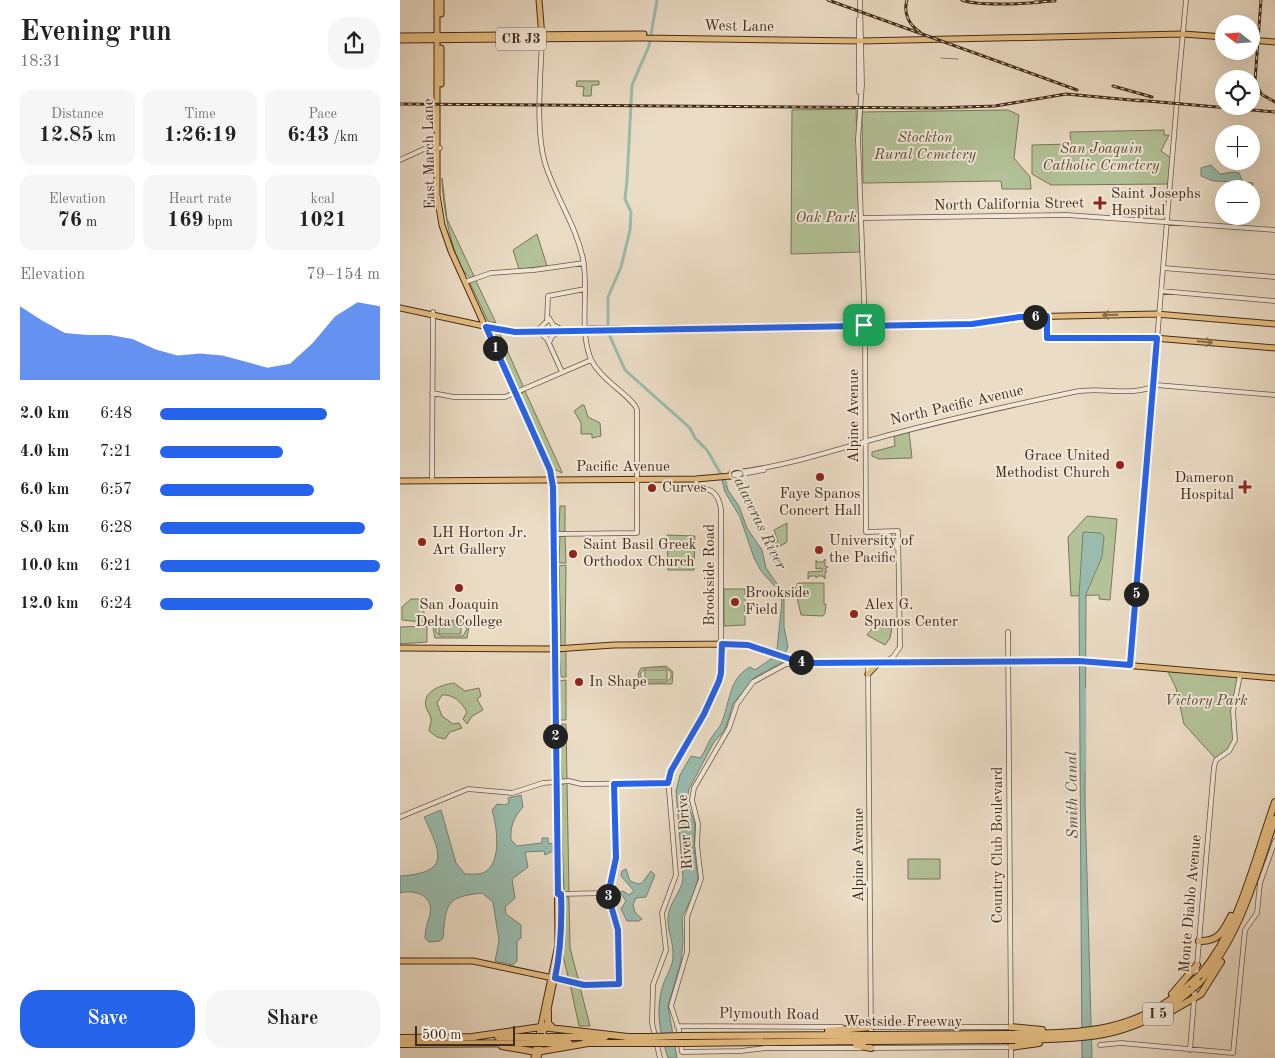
<!DOCTYPE html>
<meta charset="utf-8">
<style>
:root{--surface:#fff;--page:#f6f6f6;--text:#222;--muted:#767676;--accent:#2563eb}
body{margin:0;font-family:"Old Standard TT",serif;background:var(--page);color:var(--text);height:100vh;display:flex;flex-direction:column;font-size:19px;white-space:nowrap}
*{box-sizing:border-box;margin:0}
p{font-size:16px;color:var(--muted)}
.icon{flex:none;width:28px;height:28px;fill:none;stroke:currentColor;stroke-width:2;stroke-linecap:round;stroke-linejoin:round}
.map{position:relative;flex:1;overflow:hidden}
.side{display:flex;flex-direction:column;background:var(--surface);width:400px}
.side>*{flex:none}
.needle{width:32px;rotate:287deg}
.buttons{position:absolute;left:815px;top:15px;display:grid;gap:10px}
.buttons a{display:grid;place-items:center;width:45px;height:45px;border-radius:50%;background:var(--surface);box-shadow:0 5px 20px #0002;font-size:25px}
.scale{position:absolute;left:15px;bottom:12px;width:100px;box-sizing:border-box;padding-left:5px;border:2px solid #432b19;border-top:0;font-size:14px;line-height:18px;white-space:nowrap;color:#432b19;-webkit-text-stroke:4px #f2e8d9;paint-order:stroke}
.pin{position:absolute;display:grid;place-items:center;width:42px;height:42px;color:#fff;margin:-21px;border-radius:10px;box-shadow:0 2px 8px #0006}
.km{position:absolute;width:25px;height:25px;margin:-12px;border-radius:50%;background:#222;color:#fff;font-size:14px;line-height:25px;text-align:center}
.round{display:grid;place-items:center;flex:none;width:52px;height:52px;border-radius:20px;background:var(--page)}
.headline{display:flex;align-items:center;justify-content:space-between;height:85px;padding:0 20px}
h1{font-size:28px;font-weight:700;line-height:38px}
.stats{display:grid;grid-template-columns:repeat(3,1fr);gap:8px;height:85px;padding:5px 20px}
.stats div{display:grid;align-content:center;border-radius:12px;background:var(--page);text-align:center}
.stats b{font-size:21px;font-weight:700}
.stats small{font-size:14px;font-weight:400}
.stats p{font-size:14px}
.chart{height:140px;padding:10px 20px}
.chart p{display:flex;justify-content:space-between}
.chart svg{width:100%;height:90px;margin-top:5px;fill:var(--accent);opacity:.7}
.cta{display:flex;gap:10px;margin-top:auto;padding:10px 20px}
.cta a{flex:1;height:58px;border-radius:20px;background:var(--accent);color:#fff;font-size:20px;font-weight:700;line-height:58px;text-align:center}
.cta a+a{background:var(--page);color:var(--text)}
ul{padding:0 20px;list-style:none;font-size:16px}
li{display:grid;grid-template-columns:80px 60px 1fr;align-items:center;height:38px}
li i{height:12px;border-radius:6px;background:var(--accent)}
main{display:flex;flex:1;min-height:0}
.map>svg:first-child{display:block}
</style>
<main>
<section class="side">
<div class="headline"><div><h1>Evening run</h1><p>18:31</p></div><a class="round"><svg class="icon" aria-label="share" viewBox="0 0 24 24"><path d="M12 15V3M7 8l5-5 5 5M5 13v7h14v-7"/></svg></a></div>
<div class="stats">
<div><p>Distance</p><b>12.85<small> km</small></b></div>
<div><p>Time</p><b>1:26:19</b></div>
<div><p>Pace</p><b>6:43<small> /km</small></b></div>
</div>
<div class="stats">
<div><p>Elevation</p><b>76<small> m</small></b></div>
<div><p>Heart rate</p><b>169<small> bpm</small></b></div>
<div><p>kcal</p><b>1021</b></div>
</div>
<div class="chart"><p><span>Elevation</span>79–154 m</p>
<svg viewBox="0 0 160 44" preserveAspectRatio="none"><path d="M0 44V8L10 15L20 21L30 22L40 22L50 24L60 29L70 32L80 31L90 32L100 35L110 38L120 36L130 26L140 13L150 6L160 8V44z"/></svg>
</div>
<ul>
<li><b>2.0 km</b>6:48<i style="width:76%"></i></li>
<li><b>4.0 km</b>7:21<i style="width:56%"></i></li>
<li><b>6.0 km</b>6:57<i style="width:70%"></i></li>
<li><b>8.0 km</b>6:28<i style="width:93%"></i></li>
<li><b>10.0 km</b>6:21<i style="width:100%"></i></li>
<li><b>12.0 km</b>6:24<i style="width:97%"></i></li>
</ul>
<div class="cta"><a>Save</a><a>Share</a></div>
</section>
<div class="map">
<svg width="875" height="1058" viewBox="0 0 875 1058">
<rect width="100%" height="100%" fill="#ebdcc5"/>
<filter id="stains"><feTurbulence type="fractalNoise" baseFrequency=".004" numOctaves="4"/><feColorMatrix values="0 0 0 0 .2 0 0 0 0 .09 0 0 0 0 .02 0 0 0 .5 -.17"/></filter>
<radialGradient id="worn" r=".72"><stop offset=".6" stop-color="#630" stop-opacity="0"/><stop offset="1" stop-color="#630" stop-opacity=".3"/></radialGradient>
<path fill="#b3c298" stroke="#7b7658" fill-rule="evenodd" d="M177,81H199V85H192L191,96H183L184,87L176,86Z
M456,109L460,252L391,254L392,110Z
M608,110L619,115L614,158L630,177L631,189H602L601,181L463,183L462,112Z
M764,130V135H769L761,151L771,158L768,184L651,185L632,174V145L671,144L670,132Z
M42,178L47,219L74,276L70,278C52,264 42,202 42,178Z
M137,234L147,266L119,269L113,250Z
M75,279L96,323L88,321L70,283Z
M95,331L99,332L124,388L118,389L93,334Z
M125,391L162,472V473L154,469L120,394Z
M182,405H184L188,417L200,423L201,436L192,438V434H181V423L174,411Z
M509,432L512,458L479,459L472,456V452L495,446L494,436Z
M160,506H165V533L159,531Z
M687,516L717,519L710,600L699,599V595L671,596L668,537Z
M387,523V542L377,548L375,552L372,546L378,542L374,530Z
M267,535L295,536L294,570H268Z
M160,536H165L166,563H159Z
M425,559V566L428,567L425,569L427,572H425V579L423,576H418L416,578V576H410L408,579V572L422,571V568L416,569V560L417,562H423Z
M166,565L165,646H161L159,566Z
M398,583H424V604H426L425,613L423,616L401,615L395,588Z
M324,589H345V625L324,626Z
M11,599H22L25,620L22,622L2,620V607Z
M480,619L492,627L490,638L485,645L467,635Z
M62,620L69,626L67,638H35L33,628L38,621ZM62,622L67,629L63,636H41L36,632V627L40,623Z
M39,624H61V634H39Z
M27,626V642L0,644V627Z
M166,651V677H161L159,652Z
M266,666L273,672L272,684H240L238,674L241,668ZM246,668H266L271,672V678L266,682H244L240,674Z
M245,670H267V680H245Z
M767,670L839,677L834,701V738L829,749L815,758L784,724L776,688Z
M166,680V720H161L159,719V681Z
M54,683L65,691L79,688L81,696L77,699L83,710L72,716L67,724L63,719L67,712C62,703 54,694 42,695L37,703L42,716L53,724L59,723L62,728L50,732L45,739L37,737L29,731C29,727 32,723 31,719C31,715 27,711 26,707C22,691 41,685 54,683Z
M161,724H166L167,780H162L159,725Z
M167,783L169,892H164L160,785Z
M508,859H540V879H508Z
M164,897H169L170,948L179,982L169,980L162,952Z
M170,984L180,987L190,1026H179Z"/>
<path fill="#99bcae" stroke="#778272" d="M811,165L820,174L834,172L839,173L843,182L853,183L852,188L843,189L840,182L813,181L801,176V168Z
M322,480H325L328,490L339,506L347,528L362,550L366,568L384,594V627L388,647L381,663L355,677L333,704L325,730L314,742L289,789L287,801L295,824L294,848L298,879L294,893L282,917L283,942L281,961L268,1006L277,1058H268C260,1034 255,1010 263,985C266,976 273,966 273,956C274,943 267,930 268,918C268,904 282,892 283,878L276,791L280,775L291,756L300,758C306,751 308,741 314,734C316,730 319,729 321,724C330,704 328,679 350,667L355,670L374,657L377,649L382,602L379,591L361,571L354,558L340,517L325,492Z
M683,532L701,533L704,537L702,557L686,594L685,801L692,1058H682L679,596Z
M121,795L123,807C114,817 110,826 111,840L117,846L142,843V838H148V843L153,844V851L145,855L144,851L125,852L128,867L112,879L115,898L105,907L106,914L121,925V938L117,941V961L113,965L95,961L99,941L93,902L82,893C46,897 46,903 43,938L40,941L29,942L25,938C25,929 28,922 30,914C34,895 14,889 0,893V876C51,873 41,853 24,817L41,810L56,863L65,874C71,874 80,875 85,872C102,862 97,826 92,810L97,804L105,805L109,803L108,798Z
M226,869L230,881L238,884L242,883L251,871L255,875L246,897L236,898L233,905L235,912L242,919L239,921H227L221,909L226,901L220,892L223,891L229,895L234,891L221,876L222,871Z"/>
<g fill="none" stroke-linecap="round" stroke-linejoin="round">
<path stroke="#778272" stroke-width="1" d="M541,58L558,59"/>
<path stroke="#99bcae" stroke-width="2.5" d="M685,689V771"/>
<path stroke="#99bcae" stroke-width="3" d="M257,0L249,46L232,85L227,180L225,199L231,212L230,230L221,267L208,297V332L225,370L290,428L295,438L307,450L326,483"/>
<g stroke="#6d5744" stroke-width="5.5">
<path id="minor" d="M460,0L462,84L458,139L465,325L466,532L498,531L500,647L493,657L486,662
M459,19V92
M142,38C141,74 135,130 145,163C155,196 176,225 183,259C189,290 179,326 190,357C198,379 235,398 237,410V533L155,534
M780,65L786,0
M0,160L24,149L40,148
M462,218L667,215L875,230
M763,268L875,277
M65,282L91,273L134,270L184,263
M761,291L875,301
M149,318L153,325L159,328
M139,329L147,321L148,296L185,289
M139,332L147,339L162,372
M149,343L152,336L159,332
M32,393L54,397H105L191,360
M331,473C385,467 437,449 489,435C550,419 612,405 674,392C700,386 732,398 756,385L875,395
M331,476L364,470
M32,477L33,312
M485,533L492,538L497,548
M608,632L611,1036
M468,662L471,1036
M407,664H386L353,682L337,704L329,728L294,788L292,800L298,824L297,845L301,879L287,917V952L271,1006L279,1030L282,1052L341,1051L365,1048H461
M730,665L780,64
M0,817L68,789L112,793L143,783L169,781L181,784L268,783
M158,894L208,893
M796,977L814,767L816,760L829,751L835,740L833,711L840,675
M155,978L184,985H219L218,930L208,895L216,858L214,784
M277,1026L442,1027
M469,1027H611
M611,1045V1058
M700,1045L721,1043L833,1053L845,930L857,913L860,883L875,841
M471,1048L611,1047
M790,1050L795,987
M260,1058L252,1023L253,985L266,950L262,913L276,875L268,778L278,756L304,715L321,677V509C318,493 312,488 297,488L296,479"/>
</g>
<g stroke="#432b19" stroke-width="7">
<path id="major" d="M37,0V195L42,225L51,251L150,470L153,487L158,945L134,1058
M41,0V14
M139,0L142,37
M0,36L244,34
M0,40L243,38L461,41L783,34L824,37
M851,40L875,42
M41,84V48
M0,308L107,331H181
M647,316V339L754,338L875,348
M189,329L573,325L620,317L756,314L875,324
M0,481L296,479L331,476
M0,648L155,649L214,645L337,644C362,646 384,660 409,663L677,661L875,678
M468,674L479,662
M0,961H73L153,978
M147,1014L160,952
M138,1058L145,1025"/>
</g>
<g stroke="#432b19" stroke-width="8">
<path id="highway" d="M799,941C818,942 823,932 831,916
M800,975C841,926 854,861 875,802
M799,983C840,937 855,877 875,819
M772,994L797,965
M148,1012V1023L153,1028
M756,1020L801,994L821,962
M611,1027L642,1030
M428,1031L471,1027
M615,1034C683,1033 738,1033 791,983
M475,1035L605,1034
M282,1036L466,1035
M72,1037L141,1027L228,1037
M98,1037H134
M144,1037H205
M225,1037H250
M0,1038L75,1037
M615,1040C687,1038 734,1040 791,990
M475,1041L606,1040
M143,1043H169
M184,1043H251
M283,1043L466,1041
M0,1044L134,1043
M456,1045L471,1048
M102,1046L136,1052L188,1043
M611,1047L639,1043"/>
</g>
<use href="#minor" stroke="#f2e8d9" stroke-width="4"/>
<use href="#major" stroke="#e6be82" stroke-width="5"/>
<use href="#highway" stroke="#e6be82" stroke-width="6"/>
<g stroke="#432b19" stroke-width="3">
<path id="rail" d="M428,0L677,90
M507,0C503,13 509,25 520,32
M562,0C576,6 625,4 642,2
M861,0L855,81L861,94L875,102
M635,2L655,1
M713,86L752,97
M736,100L875,112
M0,104L534,108L595,106L666,94L742,101"/>
</g>
<use href="#rail" stroke="#f2e8d9" stroke-width="1" stroke-dasharray="4" stroke-linecap="butt"/>
<g stroke="#432b19" stroke-width="7" stroke-linecap="butt">
<path id="major-bridge" d="M181,331H189"/>
</g>
<g stroke="#432b19" stroke-width="8" stroke-linecap="butt">
<path id="highway-bridge" d="M791,983L800,975
M791,990L799,983
M605,1034H615
M466,1035H475
M134,1037H144
M250,1037L282,1036
M606,1040H615
M466,1041H475
M134,1043H143
M251,1043H283"/>
</g>
<use href="#major-bridge" stroke="#e6be82" stroke-width="5"/>
<use href="#highway-bridge" stroke="#e6be82" stroke-width="6"/>
</g>
<defs><path id="oneway-shaft" d="M-6 0H5M1.5-3L5.5 0L1.5 3" fill="none" stroke-width="1.6" stroke-linecap="round" stroke-linejoin="round" transform="scale(1.25)"/></defs>
<g stroke="#8c6d48">
<use href="#oneway-shaft" transform="translate(710 315) rotate(179)"/>
<use href="#oneway-shaft" transform="translate(805 342) rotate(5)"/>
</g>
<g fill="none" stroke-linecap="round" stroke-linejoin="round">
<g stroke="#fff" stroke-width="10">
<path id="route" d="M647,316V338H757L730,665L679,661L409,663L396,661L348,645L322,644L321,673L319,681L304,714L271,771L268,783L214,784L216,858L208,895L218,930L219,984L184,985L155,978C161,950 162,923 161,894H158L153,487L150,470L86,327L115,332L572,324L620,317Z"/>
</g>
<use href="#route" stroke="#2563eb" stroke-width="6"/>
</g>
<g fill="#8f2418" stroke="#f2e8d9" stroke-width="2">
<path d="M697.5 195.5h5v5h5v5h-5v5h-5v-5h-5v-5h5z"/>
<circle cx="720" cy="465" r="5"/>
<circle cx="420" cy="477" r="5"/>
<path d="M842.5 479.5h5v5h5v5h-5v5h-5v-5h-5v-5h5z"/>
<circle cx="252" cy="488" r="5"/>
<circle cx="22" cy="542" r="5"/>
<circle cx="419" cy="550" r="5"/>
<circle cx="173" cy="554" r="5"/>
<circle cx="59" cy="588" r="5"/>
<circle cx="335" cy="602" r="5"/>
<circle cx="454" cy="614" r="5"/>
<circle cx="179" cy="682" r="5"/>
</g>
<g text-anchor="middle" dominant-baseline="central" stroke-width="4" stroke-linejoin="round" paint-order="stroke">
<g fill="#f2e8d9" stroke="#786453" stroke-width="1">
<rect x="96" y="27.5" width="50" height="23" rx="4"/>
<rect x="743" y="1002.5" width="30" height="23" rx="4"/>
</g>
<g font-size="14" font-weight="bold" fill="#432b19">
<text x="121" y="39">CR J3</text>
<text x="758" y="1014">I 5</text>
</g>
<g font-size="15" fill="#432b19" stroke="#f2e8d9">
<text transform="translate(339 27) rotate(1)">West Lane</text>
<text transform="translate(30 154) rotate(-91)">East March Lane</text>
<text transform="translate(609 205) rotate(-1)">North California Street</text>
<text transform="translate(557 406) rotate(-13)">North Pacific Avenue</text>
<text transform="translate(454 416) rotate(-90)">Alpine Avenue</text>
<text x="223" y="467">Pacific Avenue</text>
<text transform="translate(310 575) rotate(-90)">Brookside Road</text>
<text transform="translate(286 832) rotate(-94)">River Drive</text>
<text transform="translate(598 845) rotate(-90)">Country Club Boulevard</text>
<text transform="translate(459 855) rotate(-90)">Alpine Avenue</text>
<text transform="translate(791 904) rotate(-85)">Monte Diablo Avenue</text>
<text transform="translate(369 1015) rotate(1)">Plymouth Road</text>
<text x="503" y="1022">Westside Freeway</text>
</g>
<g font-size="15" font-style="italic" fill="#594932" stroke="#f2e8d9">
<text x="525" y="138">Stockton<tspan x="525" dy="17">Rural Cemetery</tspan></text>
<text x="701" y="149">San Joaquin<tspan x="701" dy="17">Catholic Cemetery</tspan></text>
<text x="426" y="218">Oak Park</text>
<text x="806" y="701">Victory Park</text>
</g>
<g font-size="15" fill="#432b19" stroke="#f2e8d9" text-anchor="start">
<text x="711" y="194">Saint Josephs<tspan x="711" dy="17">Hospital</tspan></text>
<text x="710" y="456" text-anchor="end">Grace United<tspan x="710" dy="17">Methodist Church</tspan></text>
<text x="834" y="478" text-anchor="end">Dameron<tspan x="834" dy="17">Hospital</tspan></text>
<text x="262" y="488">Curves</text>
<text x="420" y="494" text-anchor="middle">Faye Spanos<tspan x="420" dy="17">Concert Hall</tspan></text>
<text x="32" y="533">LH Horton Jr.<tspan x="32" dy="17">Art Gallery</tspan></text>
<text x="429" y="541">University of<tspan x="429" dy="17">the Pacific</tspan></text>
<text x="183" y="545">Saint Basil Greek<tspan x="183" dy="17">Orthodox Church</tspan></text>
<text x="345" y="593">Brookside<tspan x="345" dy="17">Field</tspan></text>
<text x="59" y="605" text-anchor="middle">San Joaquin<tspan x="59" dy="17">Delta College</tspan></text>
<text x="464" y="605">Alex G.<tspan x="464" dy="17">Spanos Center</tspan></text>
<text x="189" y="682">In Shape</text>
</g>
<g font-size="16" font-style="italic" fill="#584f3e" stroke="#f2e8d9">
<text transform="translate(357 519) rotate(64)">Calaveras River</text>
<text transform="translate(673 795) rotate(-91)">Smith Canal</text>
</g>
</g>
<rect width="100%" height="100%" filter="url(#stains)"/>
<rect width="100%" height="100%" fill="url(#worn)"/>
</svg>
<div class="buttons">
<a><svg class="needle" viewBox="-14 -14 28 28"><path d="M0-13l5 13h-10z" fill="#e53935"/><path d="M0 13l5-13h-10z" fill="#767676"/></svg></a>
<a><svg class="icon" aria-label="locate" viewBox="0 0 24 24"><circle cx="12" cy="12" r="6"/><path d="M12 2v4M12 18v4M2 12h4M18 12h4"/></svg></a>
<a>+</a>
<a>−</a>
</div>
<div class="scale">500 m</div>
<div class="pin" style="left:464px;top:325px;background:#1e9e55"><svg class="icon" aria-label="arrive" viewBox="0 0 24 24"><path d="M6 21V4h12l-3 4 3 4H6"/></svg></div>
<b class="km" style="left:95px;top:348px">1</b>
<b class="km" style="left:155px;top:736px">2</b>
<b class="km" style="left:208px;top:896px">3</b>
<b class="km" style="left:401px;top:662px">4</b>
<b class="km" style="left:736px;top:594px">5</b>
<b class="km" style="left:635px;top:317px">6</b>
</div>
</main>
